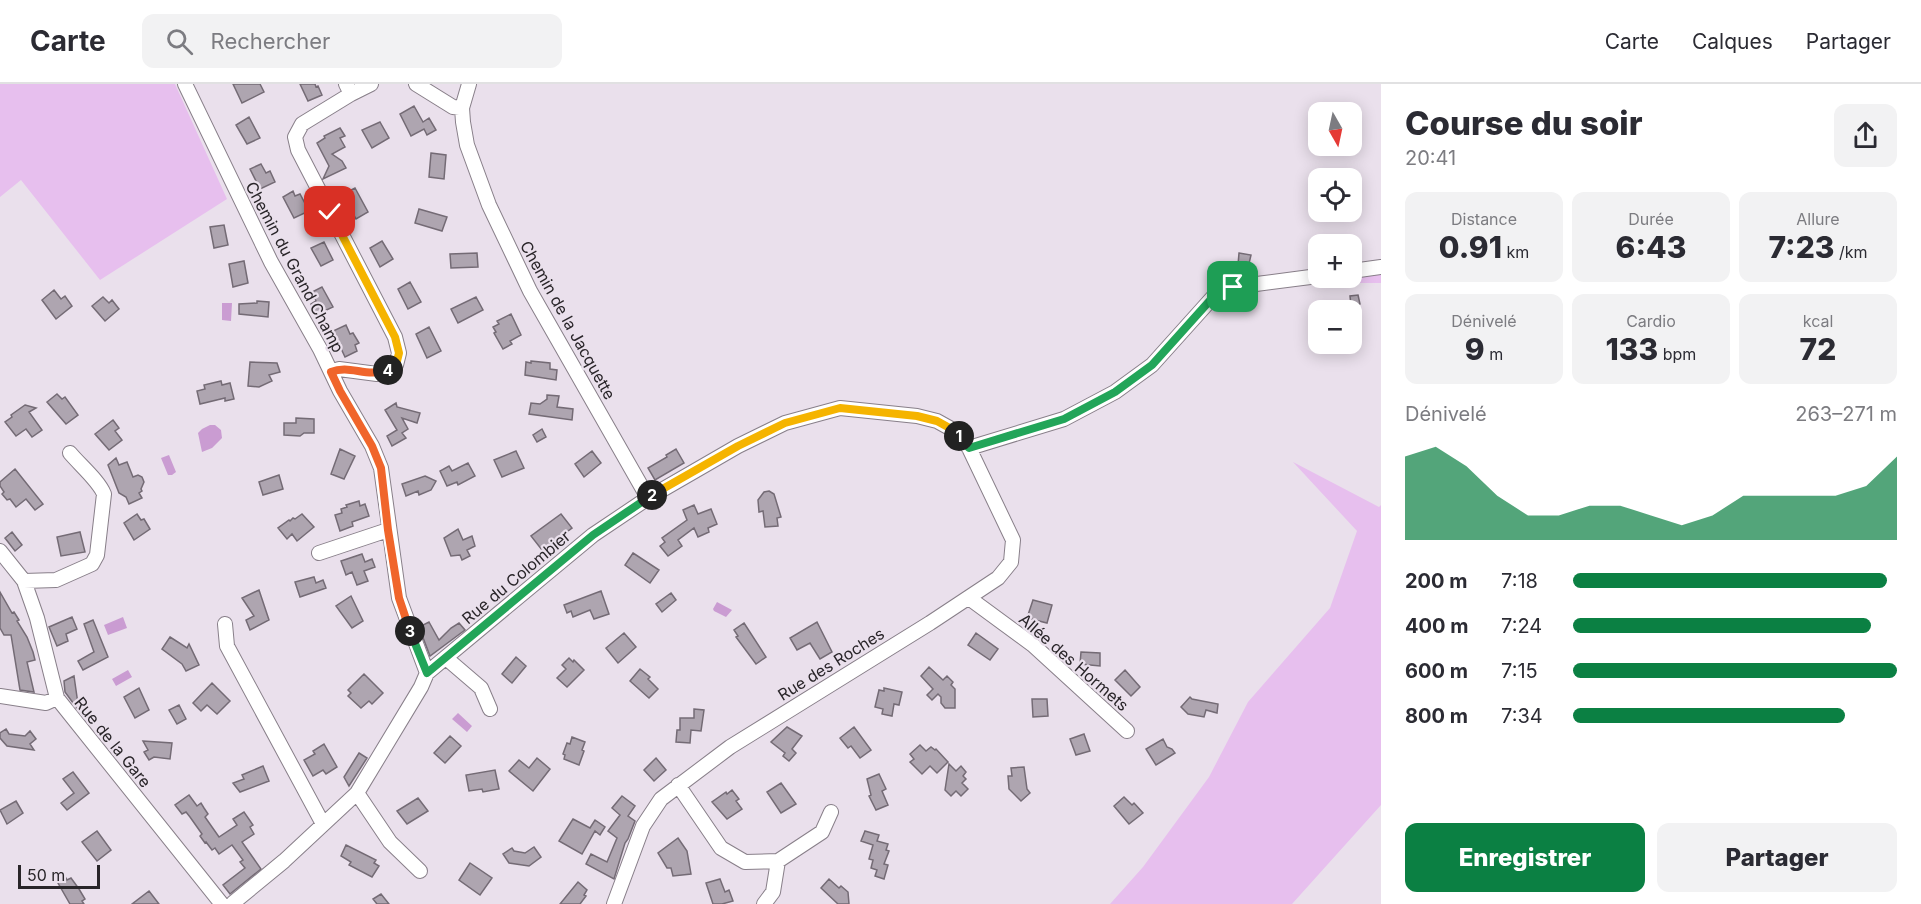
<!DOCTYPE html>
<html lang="fr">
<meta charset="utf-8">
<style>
:root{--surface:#fff;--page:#f2f2f3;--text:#2b2b33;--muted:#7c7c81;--line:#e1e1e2;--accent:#0b8043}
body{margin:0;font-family:Inter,sans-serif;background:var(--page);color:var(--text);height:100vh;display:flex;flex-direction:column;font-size:22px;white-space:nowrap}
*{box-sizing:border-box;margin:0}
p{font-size:20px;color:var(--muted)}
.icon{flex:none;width:33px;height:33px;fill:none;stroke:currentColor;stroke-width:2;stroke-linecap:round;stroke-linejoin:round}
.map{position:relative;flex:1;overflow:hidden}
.details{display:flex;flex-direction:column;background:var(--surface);width:540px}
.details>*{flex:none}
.needle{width:39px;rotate:171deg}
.controls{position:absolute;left:1308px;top:18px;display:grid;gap:12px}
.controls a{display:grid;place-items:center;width:54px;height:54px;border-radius:12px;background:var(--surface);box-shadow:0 3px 15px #0003;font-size:30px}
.scale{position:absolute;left:18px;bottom:15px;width:82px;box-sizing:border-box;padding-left:6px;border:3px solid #292529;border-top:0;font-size:16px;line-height:21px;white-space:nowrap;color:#292529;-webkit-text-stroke:4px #eae0ec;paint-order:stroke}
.pin{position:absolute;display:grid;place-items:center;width:51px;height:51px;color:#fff;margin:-26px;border-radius:12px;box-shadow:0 3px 9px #0006}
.km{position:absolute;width:30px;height:30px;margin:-15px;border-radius:50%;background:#222;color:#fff;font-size:16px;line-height:30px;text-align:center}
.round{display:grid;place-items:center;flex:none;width:63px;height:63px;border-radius:12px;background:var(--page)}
.headline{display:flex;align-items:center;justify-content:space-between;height:102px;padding:0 24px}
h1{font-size:33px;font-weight:800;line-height:45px}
.figures{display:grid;grid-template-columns:repeat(3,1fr);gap:9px;height:102px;padding:6px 24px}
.figures div{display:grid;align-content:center;border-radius:12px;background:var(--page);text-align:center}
.figures b{font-size:30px;font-weight:800}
.figures small{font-size:16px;font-weight:400}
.figures p{font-size:16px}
.chart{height:168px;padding:12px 24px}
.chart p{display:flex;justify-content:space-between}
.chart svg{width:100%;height:108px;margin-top:6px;fill:var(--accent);opacity:.7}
.button{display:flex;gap:12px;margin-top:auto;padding:12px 24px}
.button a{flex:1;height:69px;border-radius:12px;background:var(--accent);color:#fff;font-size:24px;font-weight:800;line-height:69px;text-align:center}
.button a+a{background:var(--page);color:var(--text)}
ul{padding:0 24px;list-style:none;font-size:20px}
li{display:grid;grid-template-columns:96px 72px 1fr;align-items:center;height:45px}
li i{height:15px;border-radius:8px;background:var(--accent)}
header{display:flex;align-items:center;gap:36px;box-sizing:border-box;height:84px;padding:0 30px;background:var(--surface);border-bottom:2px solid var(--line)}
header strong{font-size:28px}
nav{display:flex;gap:33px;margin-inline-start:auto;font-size:21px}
.search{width:420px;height:54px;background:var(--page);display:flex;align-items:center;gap:15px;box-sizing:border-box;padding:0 21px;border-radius:12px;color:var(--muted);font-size:22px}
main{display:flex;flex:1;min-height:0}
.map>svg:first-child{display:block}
</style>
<header>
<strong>Carte</strong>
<div class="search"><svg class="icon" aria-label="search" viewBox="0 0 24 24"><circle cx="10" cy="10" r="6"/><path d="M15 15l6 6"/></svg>Rechercher</div>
<nav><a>Carte</a><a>Calques</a><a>Partager</a></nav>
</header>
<main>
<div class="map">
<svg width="1381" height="820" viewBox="0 0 1381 820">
<rect width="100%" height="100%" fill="#eae0ec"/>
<path fill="#e7bfee" d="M0,0H175L227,115L100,196L21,96L0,113Z
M1381,186V199H1336Z
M1293,378L1379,423L1381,421V721L1292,820H1110L1143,783L1209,693L1248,618L1330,524L1357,447Z"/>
<path fill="#ca9cd2" d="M222,219H232L231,237L222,236Z
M210,341H215L221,346L222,354L212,364L202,368L198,349L202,345Z
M169,371L176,388L172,391H168L161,374Z
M717,518L732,526L726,533L714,527L713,525Z
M123,533L127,544L108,551L104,541Z
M128,586L132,593L116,602L112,595Z
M458,629L472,642L467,648L452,635Z"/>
<path fill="#aea5b0" stroke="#746b75" stroke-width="1.5" d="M233,0H260L264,8L242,19Z
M300,0H315L316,3L318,2L322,11L308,17Z
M414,22L423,38L429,34L436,46L427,51L424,45L411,52L400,30Z
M249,33L260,54L247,60L236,41Z
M380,38L389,54L372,64L362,46Z
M340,44L345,52L340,54L345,63L332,70L342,77L346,84L323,95L329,82L317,59L325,54L324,52Z
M431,69L446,71L444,95L429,93Z
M261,80L266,89L270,87L275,98L260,105L250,85Z
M355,104L368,128L356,135L343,110Z
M293,107L295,112L300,110L309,127L294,134L283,113Z
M419,125L447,133L442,147L415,139Z
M224,141L228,161L214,164L210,143Z
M382,157L393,175L380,183L370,164Z
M324,158L333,176L321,182L311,164Z
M477,169L478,183L451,184L450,170Z
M1239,169L1251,171L1246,192L1237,193Z
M244,177L248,199L233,203L229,180Z
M410,198L421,218L408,225L398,205Z
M322,203L333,223L316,231L311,220L316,217L312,208Z
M54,206L61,215L65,212L72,222L56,235L42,216Z
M1358,211L1360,220L1351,222L1350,212Z
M103,213L109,219L112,216L119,225L105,237L92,222Z
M476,213L483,226L458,239L451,225Z
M257,217L269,218L268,233L239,230V220L257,219Z
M511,230L521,251L510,257L512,260L503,265L494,249L496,248L493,243L499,240L497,237Z
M346,241L350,250L353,249L359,259L355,261L357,267L345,273L333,247Z
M429,243L441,267L427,274L416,250Z
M531,277L550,279V285L557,286L556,296L525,291L526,278L531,279Z
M250,278L277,279L280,288L269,291L272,297L259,303L248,302Z
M221,297L222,301L230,299L234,315L225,317V314L200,320L197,307L205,305L204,301Z
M57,310L62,315L65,313L78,331L66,340L47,318Z
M547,311L559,312L557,323L573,325L572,336L529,330L531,319L540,320L547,315Z
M396,319L397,323L420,329L417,339L402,334L408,345L402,349L406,354L392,362L387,352L397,346L385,326Z
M25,321L36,324L29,328L42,346L32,353L26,345L16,352L5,338L12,333L11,331Z
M296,334L314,335V349H304L300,352L284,351V339H296Z
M113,336L119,344L115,347L122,356L109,366L95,350Z
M542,345L546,353L537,358L533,351Z
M340,365L355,372L344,395L331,390Z
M676,365L684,379L655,396L648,384L667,373L666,371Z
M516,367L524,384L502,393L494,376Z
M592,367L601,379L584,393L575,380Z
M116,374L119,381L127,378L133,393L138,391L142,393L144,398L141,405L142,407L139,409L142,414L129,420L126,413L119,409L108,381Z
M468,379L475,392L458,401L457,398L447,402L440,387L449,382L452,387Z
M15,385L43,420L35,426L26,415L16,423L10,415L7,416L2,410L4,408L0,402V398Z
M279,391L283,405L263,411L259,398Z
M425,392L436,397L431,406L419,411L418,407L406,412L402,400Z
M769,407L774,410L781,433L777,434L778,442L765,443L763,427L759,428L758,416L764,408Z
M359,417L360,422L365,420L369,432L352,438L353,442L340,447L335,431L342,429L341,425L347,423L346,421Z
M694,421L698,430L711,425L717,440L708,444L709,448L698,453L694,444L678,456L682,462L668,472L660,462L665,458L662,454L687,436L683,426Z
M137,430L141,436L144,435L150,445L134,456L124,439Z
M302,430L314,443L297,457L292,450L287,455L278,444L289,436L290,437L293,434L295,435Z
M561,430L572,444L542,466L531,452Z
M458,445L463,456L472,452L475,462L467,466L470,472L462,476L460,471L451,472L444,454Z
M12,448L22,461L15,467L5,454Z
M80,448L85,468L61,472L57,453Z
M633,469L659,486L650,499L625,481Z
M362,470L365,478L372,475L375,483L364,487L368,497L357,501L352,488L346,491L341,477Z
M314,493L316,499L323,496L326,504L300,513L295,498Z
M259,506L269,536L250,546L246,536L254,532L242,514Z
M601,507L609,530L594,535L590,526L573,533L571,527L567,529L564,521Z
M0,508L12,529L14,528L19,536L17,537L27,553L33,568L35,576L27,578L34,608L20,606L11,551H4L0,544Z
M671,509L676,516L662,528L656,520Z
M351,512L363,537L352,544L336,522Z
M1033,516L1052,521L1047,539L1027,534Z
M72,533L77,545L66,550L68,557L57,562L49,543Z
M93,536L108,573L83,586L78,577L94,568L84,540Z
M429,538L439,556L451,544L459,539L465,546L430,572L419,543Z
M817,538L832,568L820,575L810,559L797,566L790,554Z
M744,539L766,573L756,580L736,553L738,552L734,546Z
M624,549L636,563L618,579L606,564Z
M976,549L998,565L990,576L968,561Z
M170,553L187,564L189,560L199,581L186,587L182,580L162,565Z
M1081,568L1100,569V582L1080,580Z
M516,573L526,582L512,599L502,590Z
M569,574L573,578L574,576L584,586L567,603L557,594L566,585L562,581Z
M929,583L943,596L947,592L953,598L951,601L955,605V624H945L941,619V613L938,610L932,616L927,611L933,605L921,592Z
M640,585L650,593L648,595L658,605L649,614L630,597Z
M1125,586L1140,603L1131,612L1115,596Z
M364,590L383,609L372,620L369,617L361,624L348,612L351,609L348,606Z
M74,592L79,627L65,608L64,597Z
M212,599L230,617L217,630L207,621L201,627L193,619Z
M139,604L149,626L135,634L124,613Z
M884,604L902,608L899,621L894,620L892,632L882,630L883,625L875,623L879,606L884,607Z
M1190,613L1192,615L1218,620L1217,629L1206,626L1204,633L1188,630L1181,623Z
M1032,615H1047L1048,632L1033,633Z
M179,621L186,635L177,640L169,626Z
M694,625L704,626L701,647L691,646L690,659L676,658L677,646H680V634H694Z
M787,643L802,652L792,665L796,669L789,677L783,672L785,669L771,658Z
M854,643L871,666L860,674L851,662L848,664L840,654Z
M6,645L9,650L25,652L30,647L36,655L30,660L34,666L7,662L0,654V649Z
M1084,650L1090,667L1076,671L1070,655Z
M450,652L461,662L445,679L434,669Z
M572,653L585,658L582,666L584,667L579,681L564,675L565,671L563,670L567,659L570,660Z
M1163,655L1167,663L1172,665L1175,669L1156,681L1146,665Z
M143,657L172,659L170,675L154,673L149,676L144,668L148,666Z
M324,660L337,683L326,690L323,686L313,692L304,676L315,670L313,667Z
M920,661L926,667L931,663L935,666L936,665L948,678L937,689L930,682L922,690L910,678L914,675L910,670Z
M359,669L367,674L349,702L344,693Z
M537,674L550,685L533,707L509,687L519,676L529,684Z
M656,674L666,686L654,697L644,686Z
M949,680L956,687L961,682L966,688L963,692L966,695L962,699L968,705L961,712L956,707L951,712L945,706Z
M263,682L269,697L240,708L233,699L244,695L242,691Z
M1024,683L1027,705L1030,709L1021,717L1009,705L1008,692H1012L1011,684Z
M495,686L499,705L483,708L482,705L469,707L466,691Z
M73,688L89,709L67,726L61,719L74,709L63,695Z
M879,690L886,705L882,707L888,721L876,726L869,712L871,711L867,695Z
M781,699L796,720L781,729L767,708Z
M732,706L739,715L736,717L742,725L727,735L712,718L726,708L727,710Z
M189,711L197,722L201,719L204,724L208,730L205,733L219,753L237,741L233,735L244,728L253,741L250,743L254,750L242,758L261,785L230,810L223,801L245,784L240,778L243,776L232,761L219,770L215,764L212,766L206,758L205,759L200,752L202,750L190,733L186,728L182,730L175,721Z
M622,712L635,722L628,732L635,737L628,755L625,759L614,795L586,780L591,770L607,778L617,754L608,747L620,731L612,724Z
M1124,713L1132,721L1134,719L1143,729L1129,740L1114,722Z
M418,714L428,727L407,740L397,727Z
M16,717L23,729L7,740L0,726Z
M573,735L590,744L595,736L605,743L600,751L595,747L582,770L559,757Z
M97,747L111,766L97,777L82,758Z
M865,747L879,751L877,757L888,760L886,766L889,767L884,780L888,781L884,795L875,792L877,786L871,784L873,776L869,775L873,761L861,757Z
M678,754L687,767L691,790L673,792L671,784H667L658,769Z
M346,761L376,776L374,779L379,782L372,793L349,781L351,778L341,772Z
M534,763L541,773L529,782L509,779L503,770L512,764L514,767L525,769Z
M470,779L492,794L480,811L459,796Z
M64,791L67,796L71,794L79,805L85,815L82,817L84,820H70L58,799V795Z
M720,795L725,808L729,806L733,817L722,820H713L706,799Z
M829,795L839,804L841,802L848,808L849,820H838L821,804Z
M578,798L587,806L584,811L586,812L580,820H560Z
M149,807L159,820H132Z
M381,810L389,820H377L373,815Z"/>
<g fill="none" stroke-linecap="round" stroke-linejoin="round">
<g stroke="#887f89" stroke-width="16">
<path id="minor" d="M185,0L271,178L320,265L340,307L372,362L381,384L399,514L427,589
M416,0L453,23L462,24
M469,0L462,24L463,38L467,61L489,121L530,207L648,414
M351,10L371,0
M1352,187L1381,183
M331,288L339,285L377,290L396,281L399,269L395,253L298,66L295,53L302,40L351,10L346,0
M969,364L1064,335L1115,308L1152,281L1214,212L1233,203L1318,192
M0,467L24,497L37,534L57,614L221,819
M319,469L388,446
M24,497L56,496L92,480L97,471L104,410C99,397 80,381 70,369
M969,514L1033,561L1127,647
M225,540L227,562L323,740
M446,574L481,604L490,625
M0,612L46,619L57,614
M678,701L721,764L745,778L778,777L822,748L831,728
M357,709L390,758L420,787
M233,819L284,777L357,709L421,603L427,589L593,451L648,414L738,362L785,339L840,324L917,332L937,337L955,347L969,364L1013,456L1011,478L998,494L930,539L730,663L661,715L643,742L614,820
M764,820L773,808L778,777"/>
</g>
<use href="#minor" stroke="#fff" stroke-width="14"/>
</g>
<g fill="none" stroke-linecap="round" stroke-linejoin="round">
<g stroke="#fff" stroke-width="12">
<path id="split-1" d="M959,352L969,364L1064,335L1115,308L1152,281L1214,212L1233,203"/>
</g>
<g stroke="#fff" stroke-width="12">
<path id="split-2" d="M652,411L738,362L785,339L840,324L917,332L937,337L955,347L959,352"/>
</g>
<g stroke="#fff" stroke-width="12">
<path id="split-3" d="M410,547L427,589L593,451L652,411"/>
</g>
<g stroke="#fff" stroke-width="12">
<path id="split-4" d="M388,286C366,294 350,280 331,288L340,307L372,362L381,384L388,446L399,514L410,547"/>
</g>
<g stroke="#fff" stroke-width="12">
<path id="split-5" d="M330,128L395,253L399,269L396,281L388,286"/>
</g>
<use href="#split-1" stroke="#22a559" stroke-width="8"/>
<use href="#split-2" stroke="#f5b400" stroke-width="8"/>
<use href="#split-3" stroke="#22a559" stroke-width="8"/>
<use href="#split-4" stroke="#f0652b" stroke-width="8"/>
<use href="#split-5" stroke="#f5b400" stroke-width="8"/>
</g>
<g text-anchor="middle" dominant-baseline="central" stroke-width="4.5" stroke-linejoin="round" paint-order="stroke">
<g font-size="16" fill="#292529" stroke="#eae0ec">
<text transform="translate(295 183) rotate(62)">Chemin du Grand Champ</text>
<text transform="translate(568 236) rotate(61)">Chemin de la Jacquette</text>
<text transform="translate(516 493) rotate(-40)">Rue du Colombier</text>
<text transform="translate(1074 578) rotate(41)">Allée des Hormets</text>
<text transform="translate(831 580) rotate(-32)">Rue des Roches</text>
<text transform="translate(113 658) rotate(51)">Rue de la Gare</text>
</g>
</g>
</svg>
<div class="controls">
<a><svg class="needle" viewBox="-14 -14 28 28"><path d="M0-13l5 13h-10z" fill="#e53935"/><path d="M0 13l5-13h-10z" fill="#7c7c81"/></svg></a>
<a><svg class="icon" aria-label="locate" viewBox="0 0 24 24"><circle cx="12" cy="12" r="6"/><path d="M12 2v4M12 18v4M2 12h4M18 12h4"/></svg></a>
<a>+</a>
<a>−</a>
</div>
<div class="scale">50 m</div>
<div class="pin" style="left:1233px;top:203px;background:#1e9e55"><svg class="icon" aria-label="arrive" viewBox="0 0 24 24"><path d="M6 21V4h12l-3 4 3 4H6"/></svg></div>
<div class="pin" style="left:330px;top:128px;background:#d93025"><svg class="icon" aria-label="check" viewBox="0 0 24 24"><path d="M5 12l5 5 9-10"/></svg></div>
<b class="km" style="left:959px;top:352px">1</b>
<b class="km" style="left:652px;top:411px">2</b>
<b class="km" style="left:410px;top:547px">3</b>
<b class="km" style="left:388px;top:286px">4</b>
</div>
<section class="details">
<div class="headline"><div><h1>Course du soir</h1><p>20:41</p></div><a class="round"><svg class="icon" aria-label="share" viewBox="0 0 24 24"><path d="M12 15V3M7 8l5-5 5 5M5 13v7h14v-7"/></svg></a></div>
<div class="figures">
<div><p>Distance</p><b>0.91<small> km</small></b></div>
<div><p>Durée</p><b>6:43</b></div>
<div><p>Allure</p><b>7:23<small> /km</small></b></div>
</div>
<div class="figures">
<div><p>Dénivelé</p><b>9<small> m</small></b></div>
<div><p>Cardio</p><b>133<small> bpm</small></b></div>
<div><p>kcal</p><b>72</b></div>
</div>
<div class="chart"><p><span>Dénivelé</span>263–271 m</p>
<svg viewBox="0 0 160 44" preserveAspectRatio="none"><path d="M0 44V10L10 6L20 14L30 26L40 34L50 34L60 30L70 30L80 34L90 38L100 34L110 26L120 26L130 26L140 26L150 22L160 10V44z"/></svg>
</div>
<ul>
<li><b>200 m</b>7:18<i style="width:97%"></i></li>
<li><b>400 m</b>7:24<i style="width:92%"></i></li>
<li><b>600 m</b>7:15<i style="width:100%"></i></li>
<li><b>800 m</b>7:34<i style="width:84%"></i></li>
</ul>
<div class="button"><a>Enregistrer</a><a>Partager</a></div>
</section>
</main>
